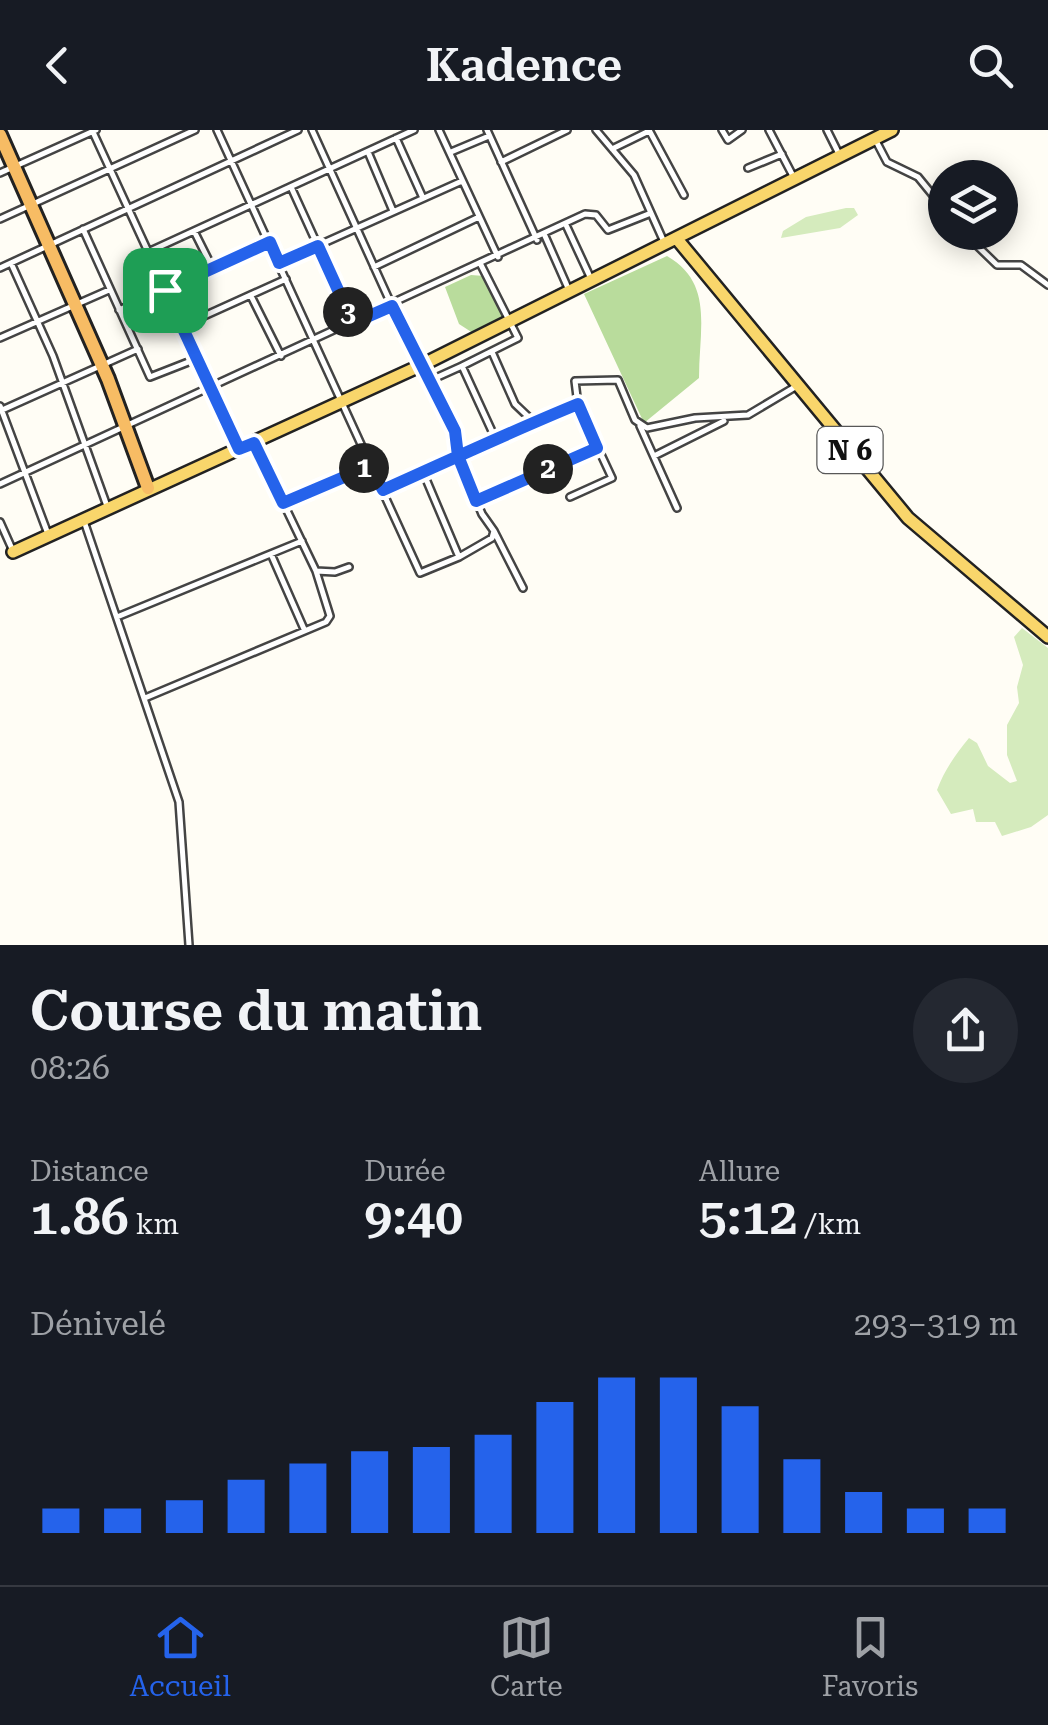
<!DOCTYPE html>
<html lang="fr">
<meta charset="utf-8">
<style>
:root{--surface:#171b24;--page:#242831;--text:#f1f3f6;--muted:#9ea1a6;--line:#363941;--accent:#2563eb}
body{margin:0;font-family:"Roboto Serif",serif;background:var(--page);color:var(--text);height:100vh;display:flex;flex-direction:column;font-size:38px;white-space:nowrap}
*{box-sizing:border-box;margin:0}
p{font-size:32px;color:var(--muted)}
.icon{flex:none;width:55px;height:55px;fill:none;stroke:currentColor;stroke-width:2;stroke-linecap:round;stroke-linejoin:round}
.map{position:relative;height:815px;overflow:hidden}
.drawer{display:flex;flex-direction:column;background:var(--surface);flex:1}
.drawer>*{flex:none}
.tools{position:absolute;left:928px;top:30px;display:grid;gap:20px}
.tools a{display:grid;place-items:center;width:90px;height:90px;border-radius:50%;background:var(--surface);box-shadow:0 5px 25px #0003;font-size:50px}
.pin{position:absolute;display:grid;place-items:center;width:85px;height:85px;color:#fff;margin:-42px;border-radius:20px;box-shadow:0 5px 15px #0006}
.km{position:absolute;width:50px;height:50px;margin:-25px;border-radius:50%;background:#222;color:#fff;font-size:28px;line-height:50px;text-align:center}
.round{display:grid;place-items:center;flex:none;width:105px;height:105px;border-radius:52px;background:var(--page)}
.summary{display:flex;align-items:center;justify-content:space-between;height:170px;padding:0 30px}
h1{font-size:55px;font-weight:600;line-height:75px}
.stats{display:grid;grid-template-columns:repeat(3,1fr);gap:15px;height:170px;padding:10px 30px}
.stats div{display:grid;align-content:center}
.stats b{font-size:50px;font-weight:600}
.stats small{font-size:28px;font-weight:400}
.stats p{font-size:28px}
.chart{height:280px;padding:20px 30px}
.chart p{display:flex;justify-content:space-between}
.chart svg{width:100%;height:180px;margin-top:10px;stroke:var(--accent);stroke-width:6}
header{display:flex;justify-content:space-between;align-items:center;height:130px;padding:0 30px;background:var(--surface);font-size:45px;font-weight:600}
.menu{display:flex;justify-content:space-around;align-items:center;height:140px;border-top:2px solid var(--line);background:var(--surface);font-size:28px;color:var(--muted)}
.menu a{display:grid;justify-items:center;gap:5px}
.menu .current{color:var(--accent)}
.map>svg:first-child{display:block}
</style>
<header><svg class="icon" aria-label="back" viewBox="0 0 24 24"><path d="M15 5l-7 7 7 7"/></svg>Kadence<svg class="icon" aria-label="search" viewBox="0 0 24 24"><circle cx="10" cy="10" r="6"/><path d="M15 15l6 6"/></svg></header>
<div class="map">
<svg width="1048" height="815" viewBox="0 0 1048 815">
<rect width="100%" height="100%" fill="#fffdf5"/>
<path fill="#d5ebbd" d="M846,78H854L858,85L840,98L781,108L783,101L806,87Z
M1022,498L1048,518V685L1031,697L1002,706L995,692H976L973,679L951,684L937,660C944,641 955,625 969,608L977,613L988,636L1010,653L1017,651L1007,625V595L1019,573L1017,557L1023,535L1014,507Z"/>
<path fill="#b9dc9c" d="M667,126C714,153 699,199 699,248L644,293L584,164Z
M471,145L484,146L504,188L476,205L459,194L445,157Z"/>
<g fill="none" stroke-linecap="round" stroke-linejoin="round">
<g stroke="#444" stroke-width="10">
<path id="minor" d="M92,0L239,319
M217,0L420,443L459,427
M312,0L392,176L443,276L455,301L458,326L482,384L494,401L492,408L459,427L423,342
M439,0L498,127
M487,0L537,110
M596,0L634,45L664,112
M649,0L684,65
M722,0L728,10L742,0
M769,0L793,46
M827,0L839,24
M396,8L423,68
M875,9L887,32L918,47L945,80
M612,19L649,1
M368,22L393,81
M451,22L489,6
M501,32L567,0
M748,38L782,24
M0,43L96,0
M291,57L353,193
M0,89L195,0
M566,95L592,151
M83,99L150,247L196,229
M194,101L212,137
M963,102L997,135H1021L1048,155
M545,106L568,158
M148,122L414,0
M11,133L53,226L107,376
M279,133L462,51
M481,135L518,208L462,236L496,310L578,275
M374,137L479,87
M0,138L298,0
M251,166L281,226
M119,180L269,113
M182,196L286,149
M0,208L109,160
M492,222L515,274L535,293
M431,250L462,236
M0,276L48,404
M0,281L138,219
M640,296L677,378
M654,326L724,291
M0,354L585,84L596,85L608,100L651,83
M383,359L495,311
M570,367L612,348L578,275L575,251L618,250L635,290L647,298L695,288L748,285L795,257
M476,371L597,318
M283,373L370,335
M84,391L179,672L189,815
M0,392L13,421
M494,401L523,458
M271,424L304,499
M316,441L335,442L349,437
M117,487L302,411
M145,568L326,492L330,486L316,441L255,314"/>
</g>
<g stroke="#222" stroke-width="16">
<path id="primary" d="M677,109L908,388L1048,507
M13,422L424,234L892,0"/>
</g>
<g stroke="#222" stroke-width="18">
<path id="trunk" d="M0,5L108,249L148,358"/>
</g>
<use href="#minor" stroke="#fff" stroke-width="5"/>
<use href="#primary" stroke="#f9d66b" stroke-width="11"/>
<use href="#trunk" stroke="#f7bc64" stroke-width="12"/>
</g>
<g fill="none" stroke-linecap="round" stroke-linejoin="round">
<g stroke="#fff" stroke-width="20">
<path id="route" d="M165,160L239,319L254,313L283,373L370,336L383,360C448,331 512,301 578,274L597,318L476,371L458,326L455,301L392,176L353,193L318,116L279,133L270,112L165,160"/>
</g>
<use href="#route" stroke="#2563eb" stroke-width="12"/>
</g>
<g text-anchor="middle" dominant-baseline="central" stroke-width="10" stroke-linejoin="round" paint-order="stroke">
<rect fill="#fff" stroke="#585858" stroke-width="2.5" x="817.5" y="297" width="65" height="46" rx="8"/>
<g font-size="28" font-weight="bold" fill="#111">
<text x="850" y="320">N 6</text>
</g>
</g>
</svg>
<div class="tools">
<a><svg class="icon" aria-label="layers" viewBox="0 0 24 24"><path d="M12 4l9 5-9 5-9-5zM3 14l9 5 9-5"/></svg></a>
</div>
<div class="pin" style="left:165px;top:160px;background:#1e9e55"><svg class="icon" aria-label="arrive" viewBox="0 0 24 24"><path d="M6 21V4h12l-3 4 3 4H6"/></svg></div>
<b class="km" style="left:364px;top:338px">1</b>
<b class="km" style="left:548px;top:339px">2</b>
<b class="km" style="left:348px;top:182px">3</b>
</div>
<section class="drawer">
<div class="summary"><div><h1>Course du matin</h1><p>08:26</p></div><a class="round"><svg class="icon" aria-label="share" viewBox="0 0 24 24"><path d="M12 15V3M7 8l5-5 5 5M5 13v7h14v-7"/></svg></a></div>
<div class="stats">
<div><p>Distance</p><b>1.86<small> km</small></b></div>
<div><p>Durée</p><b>9:40</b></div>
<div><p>Allure</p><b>5:12<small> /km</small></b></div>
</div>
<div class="chart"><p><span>Dénivelé</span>293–319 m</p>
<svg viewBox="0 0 160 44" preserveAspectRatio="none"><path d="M5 44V38M15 44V38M25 44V36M35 44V31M45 44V27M55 44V24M65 44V23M75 44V20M85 44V12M95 44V6M105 44V6M115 44V13M125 44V26M135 44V34M145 44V38M155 44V38"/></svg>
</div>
</section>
<nav class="menu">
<a class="current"><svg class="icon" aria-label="home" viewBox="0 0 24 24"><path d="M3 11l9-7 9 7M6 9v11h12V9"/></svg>Accueil</a>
<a><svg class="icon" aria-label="map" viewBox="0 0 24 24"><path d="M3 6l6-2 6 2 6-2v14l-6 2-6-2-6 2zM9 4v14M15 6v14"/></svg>Carte</a>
<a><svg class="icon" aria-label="saved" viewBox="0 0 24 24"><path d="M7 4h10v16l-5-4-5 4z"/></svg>Favoris</a>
</nav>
